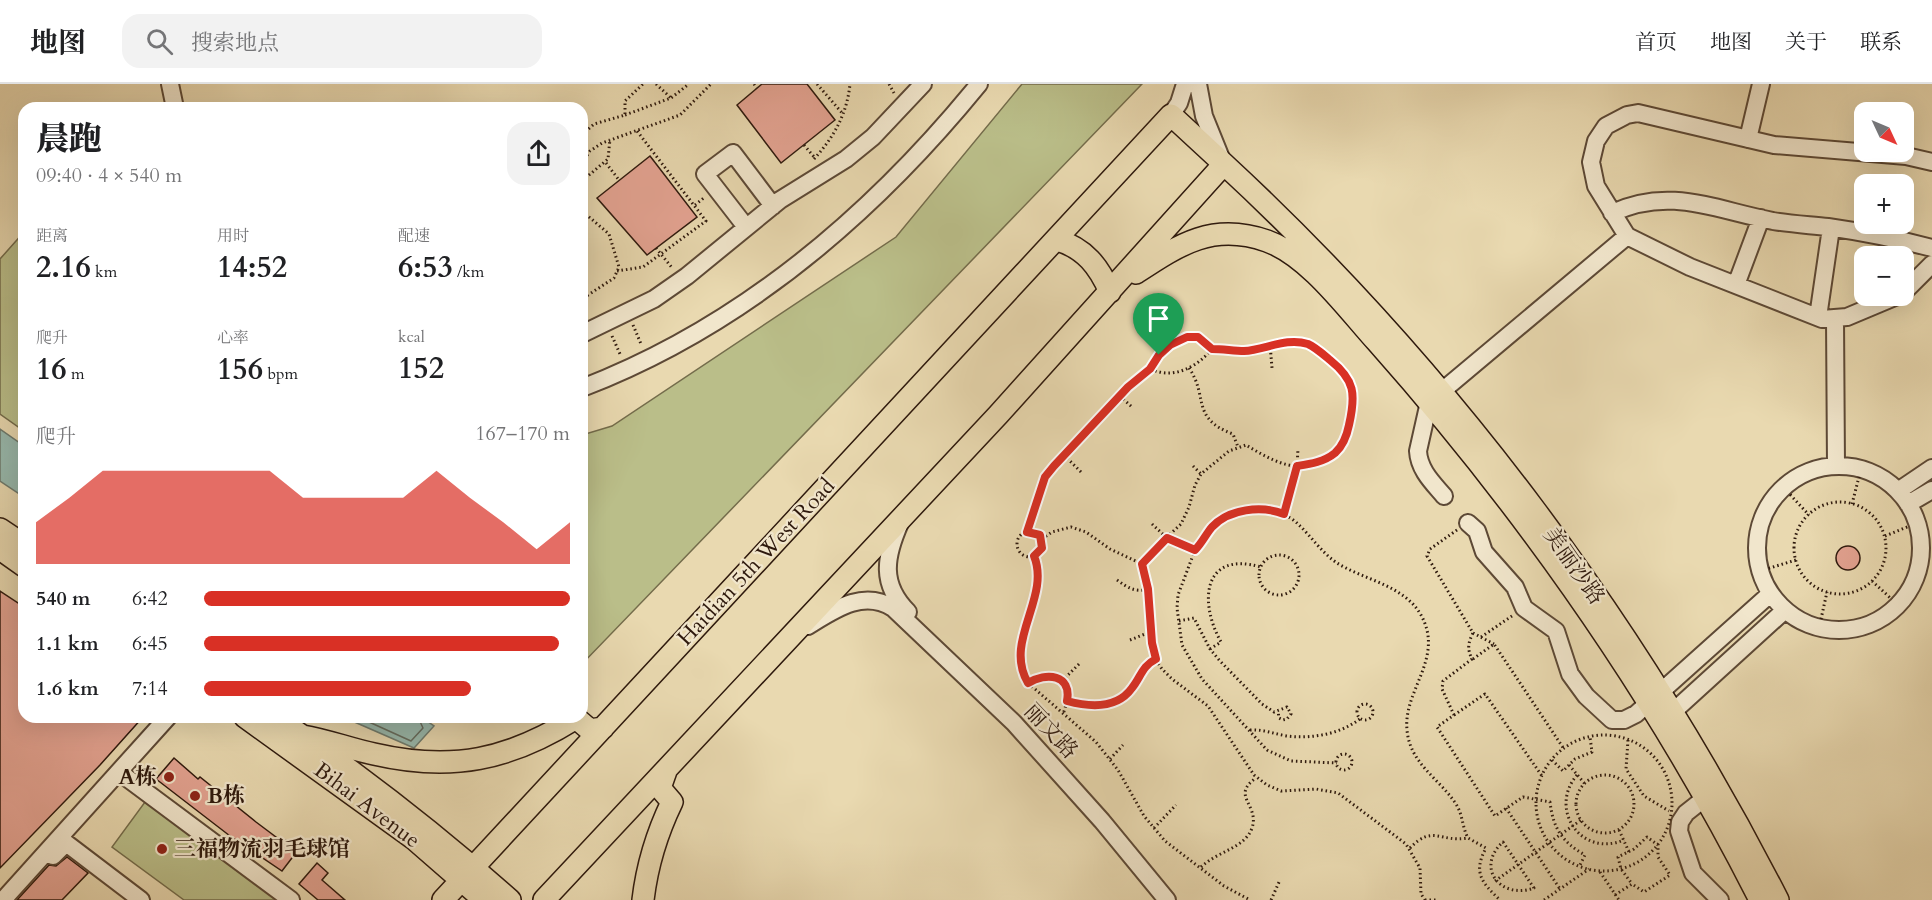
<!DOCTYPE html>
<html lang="zh">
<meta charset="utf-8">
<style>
:root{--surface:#fff;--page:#f2f2f2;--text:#202124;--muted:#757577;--line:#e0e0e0;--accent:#d93025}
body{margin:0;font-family:Cardo,"Noto Serif SC",serif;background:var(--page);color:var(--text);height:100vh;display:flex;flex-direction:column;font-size:22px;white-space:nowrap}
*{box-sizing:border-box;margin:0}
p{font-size:20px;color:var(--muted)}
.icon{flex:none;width:33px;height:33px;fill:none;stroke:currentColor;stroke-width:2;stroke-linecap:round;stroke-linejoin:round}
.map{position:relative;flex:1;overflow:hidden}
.side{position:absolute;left:18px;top:18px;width:570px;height:621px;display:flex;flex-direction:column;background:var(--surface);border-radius:18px;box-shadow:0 6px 24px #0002}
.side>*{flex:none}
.needle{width:39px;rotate:134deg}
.fabs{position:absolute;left:1854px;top:18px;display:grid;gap:12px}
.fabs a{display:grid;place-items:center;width:60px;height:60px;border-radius:12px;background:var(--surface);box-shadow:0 6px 24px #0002;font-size:30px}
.pin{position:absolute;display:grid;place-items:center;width:51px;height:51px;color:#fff;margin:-62px -26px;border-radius:50% 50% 50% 0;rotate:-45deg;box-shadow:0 0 6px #0007}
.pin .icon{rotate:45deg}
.round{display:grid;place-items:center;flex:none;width:63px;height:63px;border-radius:18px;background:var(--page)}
.overview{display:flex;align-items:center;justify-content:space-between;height:102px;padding:0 18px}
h1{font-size:33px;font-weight:800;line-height:45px}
.metrics{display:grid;grid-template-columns:repeat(3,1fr);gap:9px;height:102px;padding:6px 18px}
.metrics div{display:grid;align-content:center}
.metrics b{font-size:30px;font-weight:800}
.metrics small{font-size:16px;font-weight:400}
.metrics p{font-size:16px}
.chart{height:168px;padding:12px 18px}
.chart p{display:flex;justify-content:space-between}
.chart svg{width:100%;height:108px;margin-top:6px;fill:var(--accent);opacity:.7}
ul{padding:0 18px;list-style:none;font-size:20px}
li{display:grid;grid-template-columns:96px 72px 1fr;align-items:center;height:45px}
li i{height:15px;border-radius:8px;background:var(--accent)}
header{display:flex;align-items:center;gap:36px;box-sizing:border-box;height:84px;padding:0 30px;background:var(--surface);border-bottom:2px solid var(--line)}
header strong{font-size:28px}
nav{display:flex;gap:33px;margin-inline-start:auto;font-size:21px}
.search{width:420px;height:54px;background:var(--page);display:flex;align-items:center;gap:15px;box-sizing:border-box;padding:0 21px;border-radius:18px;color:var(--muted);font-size:22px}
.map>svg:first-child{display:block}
</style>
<header>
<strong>地图</strong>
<div class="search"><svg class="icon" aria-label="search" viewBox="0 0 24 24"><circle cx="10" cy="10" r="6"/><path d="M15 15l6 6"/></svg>搜索地点</div>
<nav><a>首页</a><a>地图</a><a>关于</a><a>联系</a></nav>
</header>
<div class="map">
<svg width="1932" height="816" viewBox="0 0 1932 816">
<rect width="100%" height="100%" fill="#e9d9b0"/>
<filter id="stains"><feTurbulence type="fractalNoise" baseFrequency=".00333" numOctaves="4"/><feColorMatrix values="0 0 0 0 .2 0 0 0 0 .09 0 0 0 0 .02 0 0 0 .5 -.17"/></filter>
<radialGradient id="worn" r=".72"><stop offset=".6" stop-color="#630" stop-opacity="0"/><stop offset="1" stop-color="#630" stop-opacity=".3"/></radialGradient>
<path fill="#babe89" stroke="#746c4b" stroke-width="1.5" d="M1022,0H1142L582,580V351L612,342L896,153Z
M24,148V347L0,330V175Z
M145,718L279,816H184L112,763Z"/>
<path fill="#97baaf" stroke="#6d7a6e" stroke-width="1.5" d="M0,345L24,362V413L0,397Z
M343,633H421L434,642L414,664Z"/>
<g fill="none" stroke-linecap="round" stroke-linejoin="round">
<path stroke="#626a5e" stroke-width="1.5" d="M358,633L411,657L423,644L418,633"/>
</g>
<path fill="#e4a392" stroke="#2e190d" stroke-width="1.5" d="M762,0H807L835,36L781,79L737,21Z
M650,72L697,133L647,171L597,114Z
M1836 474a12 12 0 1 1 24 0a12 12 0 1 1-24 0Z
M0,507L24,523V633H143L100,681L0,784Z
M174,674L198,695L200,693L256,738L284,759L286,756L298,766L282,787L230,752L156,695Z
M67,773L88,789L62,816H17L49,781L56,782Z
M317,779L328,789L322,796L345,816H318L299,800Z"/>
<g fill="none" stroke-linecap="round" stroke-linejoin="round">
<g stroke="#5d4936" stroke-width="20">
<path id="minor" d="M170,0L175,24
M1198,0L1204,32L1221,74
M1171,31L1179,19L1185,0
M1748,55L1761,0
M1612,129C1670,102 1715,126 1773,137C1791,140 1810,141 1828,143C1863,148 1898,155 1932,164
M746,143L705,90L733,69L773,122
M1736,201L1761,134
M1904,208L1932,180
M1897,212L1847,233L1822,235L1690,183L1627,152L1596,102L1591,78L1596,57L1606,42L1627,31L1638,29L1774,61L1906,72L1932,78
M1818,233L1831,144
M1835,235L1836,382
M582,250L654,215L687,192L780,116L846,75L873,53L923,0
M582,304C741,243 873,130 979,0
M1757 464a82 82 0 1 1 164 0a82 82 0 1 1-164 0Z
M1898,407L1932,384
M1444,412C1433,399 1419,386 1418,367L1429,318L1627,152
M1908,420L1932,406
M900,439C885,473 880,500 908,528
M1468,439L1477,447L1484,468L1515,503L1524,524L1556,547L1570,590L1586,612L1612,636H1624L1636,630L1770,510
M808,542C834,526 863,505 893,524L1014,639L1102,737L1167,816
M1664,636L1785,526
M119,688L291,816
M1705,714L1686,729L1680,738L1679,747L1693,789L1720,816
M53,772L66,759L141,816
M3,816L168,633"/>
</g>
<g stroke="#2e190d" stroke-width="24">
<path id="major" d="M1224,80C1450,289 1638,542 1778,816
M1057,156C1085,164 1099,183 1110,208
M1136,189C1180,160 1213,138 1267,157C1309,172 1347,225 1377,258C1527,427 1658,614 1760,816
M0,445L24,461
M0,465L24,482
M245,633L414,755L484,816
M275,633C357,689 436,750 510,816
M303,652C327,656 350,665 374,670C452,688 509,676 576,634L590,646L603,644
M443,816L1171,31L1224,80L998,331L544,816
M643,816C647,782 657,749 672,718L660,704L666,687"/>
</g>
<path stroke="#2e190d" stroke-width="3" stroke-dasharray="1.5 3" stroke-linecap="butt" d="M656,0L671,14
M754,0L757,4
M817,0L843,30
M889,0L894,9
M625,31L671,14L689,0
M582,51L594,40L625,31V17L643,0
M804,61L815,74
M814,75C834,53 847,30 850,0
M582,79L590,67L602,59L680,31L711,0
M606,79L619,96
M582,97L608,75L610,55
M695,121L705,113
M582,127L609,150L619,183L614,194L582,215
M656,164L673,185
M617,187L643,183L706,137L637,47
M633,241L641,260
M612,252L620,270
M1270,260L1272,284
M1189,284C1209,313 1190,334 1233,350L1238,363
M1151,285C1173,296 1197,283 1212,265
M1120,312L1133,324
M1064,371L1082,389
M1193,382L1201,390
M1784,404L1809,431
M1794 464a46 46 0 1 1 92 0a46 46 0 1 1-92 0Z
M1852,420L1861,385
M1284,430L1297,382L1298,365
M1152,440L1167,454L1195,466C1203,457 1208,445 1218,438C1239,421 1279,421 1298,440C1311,452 1322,469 1337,479C1364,496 1404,501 1421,531C1445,574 1403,606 1407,646C1410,680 1439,694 1456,720C1463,731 1462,743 1468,754L1486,764C1473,788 1481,798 1500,816
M1457,446L1430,465L1427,472L1473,549C1468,559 1467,565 1472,575L1443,597L1442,605L1454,631L1437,643L1495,732L1523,713L1550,718C1553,744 1562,758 1585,771L1579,783
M1017 460a13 13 0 1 1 26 0a13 13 0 1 1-26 0Z
M1027,448L1045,393L1054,382L1128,303L1151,285L1153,278L1170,261L1187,253H1198L1212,265C1223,265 1233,267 1244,267C1265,266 1286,253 1308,260C1321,265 1343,282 1349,296C1355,308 1353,323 1350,336C1344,365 1328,383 1296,382C1279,381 1261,370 1246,361L1229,367L1201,390L1195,401L1189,423L1181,440L1156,463L1142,480L1148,505L1152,559L1154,573L1162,585L1172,595L1208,622L1254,691L1267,701L1281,707L1316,705L1338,709L1406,760L1420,784L1421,810L1425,816
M1885,452L1917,439
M1042,455L1052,448L1071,443L1086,448L1110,465L1142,480
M1195,466L1178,511L1177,524L1182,561L1202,595L1267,666L1291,677L1337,679
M1259 491a20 20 0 1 1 40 0a20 20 0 1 1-40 0Z
M1034,473C1050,514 1002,558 1028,599L1096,658L1118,686L1144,732L1165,757L1224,802L1250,816
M1760,487L1796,476
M1117,496C1127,503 1135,509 1148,505
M1872,497L1898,521
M1179,537L1194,534L1210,565L1220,577L1262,620L1274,628L1287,623L1291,630L1287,635L1283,636L1279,634L1278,627
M1819,544L1827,508
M1473,549L1494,560
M1481,553L1512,532
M1130,556L1150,548
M1210,565L1221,558C1199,519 1202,466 1261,483
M1473,575L1494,560L1564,665
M1062,597L1080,579
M1028,598C1058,581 1075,600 1063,630
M1067,617C1089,623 1116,625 1132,604C1140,593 1142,582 1156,576
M1357 628a8 8 0 1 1 16 0a8 8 0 1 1-16 0Z
M1454,631L1485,610L1542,692
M1250,646C1263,645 1274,650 1287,652C1313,655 1341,650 1361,634
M1536 719a68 68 0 1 1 136 0a68 68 0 1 1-136 0Z
M1628,656L1626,685L1644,712L1669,727
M1336 678a8 8 0 1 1 16 0a8 8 0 1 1-16 0Z
M1110,675L1123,661
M1552,676L1563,687L1575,675L1592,668L1590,653
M1569,681L1585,700
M1577,691C1548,725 1581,774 1624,756
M1576 720a29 29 0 1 1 58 0a29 29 0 1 1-58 0Z
M1506,724L1560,805
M1154,744L1176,721
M1619,746L1629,768
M1503,758L1534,804C1500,816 1475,783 1503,758Z
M1410,764C1433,740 1440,759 1468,754
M1201,783C1218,767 1245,764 1252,744C1260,721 1230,712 1256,694
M1600,788L1619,816
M1495,797L1581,736
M1615,811L1632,800L1644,808L1670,791L1658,773V761L1647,753L1634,765L1618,773L1621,785L1632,800
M1271,816L1280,796
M1425,816H1437
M1544,816L1589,785"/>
<use href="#minor" stroke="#f1e6cc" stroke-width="16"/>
<use href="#major" stroke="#e9d9b0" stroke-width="21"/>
</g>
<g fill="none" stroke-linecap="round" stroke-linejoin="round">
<g stroke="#fff" stroke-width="12">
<path id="route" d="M1187,253H1198L1212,265C1223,265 1234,267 1244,267C1265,266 1286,253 1308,260C1315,263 1324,271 1330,276C1355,296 1356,310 1349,341C1347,351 1344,361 1335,369C1324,378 1310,380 1297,382L1284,430C1261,421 1229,425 1212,443C1206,450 1202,459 1195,466L1167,454L1142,480L1148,505L1152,559L1156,575C1142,582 1141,593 1132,604C1117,625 1089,623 1067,617C1072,590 1046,588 1028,599C1003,557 1051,514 1034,472L1042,464L1040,451L1027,448L1045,393L1054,382L1128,303L1150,285L1159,271L1170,261Z"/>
</g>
<use href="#route" stroke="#d93025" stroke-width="8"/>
</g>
<g fill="#8f2418" stroke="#f1e6cc" stroke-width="2">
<circle cx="169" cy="693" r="6"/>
<circle cx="195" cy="712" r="6"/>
<circle cx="162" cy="765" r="6"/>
</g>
<g text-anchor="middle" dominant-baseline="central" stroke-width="4.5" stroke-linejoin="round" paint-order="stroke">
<g font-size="22" fill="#2e190d" stroke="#f1e6cc">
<text transform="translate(756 478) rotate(-47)">Haidian 5th West Road</text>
<text transform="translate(1574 482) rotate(55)">美丽沙路</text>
<text transform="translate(1051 647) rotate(47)">丽文路</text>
<text transform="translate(367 721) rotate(37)">Bihai Avenue</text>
</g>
<g font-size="22" font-weight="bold" fill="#2e190d" stroke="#f1e6cc" text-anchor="start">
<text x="157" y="693" text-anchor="end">A栋</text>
<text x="207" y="712">B栋</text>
<text x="174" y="765">三福物流羽毛球馆</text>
</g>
</g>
<rect width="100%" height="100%" filter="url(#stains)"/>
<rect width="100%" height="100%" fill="url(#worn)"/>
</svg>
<div class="fabs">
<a><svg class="needle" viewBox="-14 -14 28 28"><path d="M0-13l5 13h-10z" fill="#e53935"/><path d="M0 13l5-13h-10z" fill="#757577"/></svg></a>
<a>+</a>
<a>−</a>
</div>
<div class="pin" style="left:1159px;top:271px;background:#1e9e55"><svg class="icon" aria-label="arrive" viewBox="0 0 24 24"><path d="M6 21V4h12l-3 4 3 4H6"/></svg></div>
<section class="side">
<div class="overview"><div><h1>晨跑</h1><p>09:40 · 4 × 540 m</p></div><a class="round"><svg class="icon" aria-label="share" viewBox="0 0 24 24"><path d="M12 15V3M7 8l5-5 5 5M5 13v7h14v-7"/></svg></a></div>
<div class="metrics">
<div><p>距离</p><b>2.16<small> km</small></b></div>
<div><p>用时</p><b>14:52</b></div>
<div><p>配速</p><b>6:53<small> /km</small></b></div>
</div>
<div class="metrics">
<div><p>爬升</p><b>16<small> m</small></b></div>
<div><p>心率</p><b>156<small> bpm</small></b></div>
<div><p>kcal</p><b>152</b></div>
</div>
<div class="chart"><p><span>爬升</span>167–170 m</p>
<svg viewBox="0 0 160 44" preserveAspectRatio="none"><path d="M0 44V27L10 17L20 6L30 6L40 6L50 6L60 6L70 6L80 17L90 17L100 17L110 17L120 6L130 17L140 27L150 38L160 27V44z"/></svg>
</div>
<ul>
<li><b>540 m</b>6:42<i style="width:100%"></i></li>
<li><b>1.1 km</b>6:45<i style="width:97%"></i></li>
<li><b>1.6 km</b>7:14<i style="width:73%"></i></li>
</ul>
</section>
</div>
